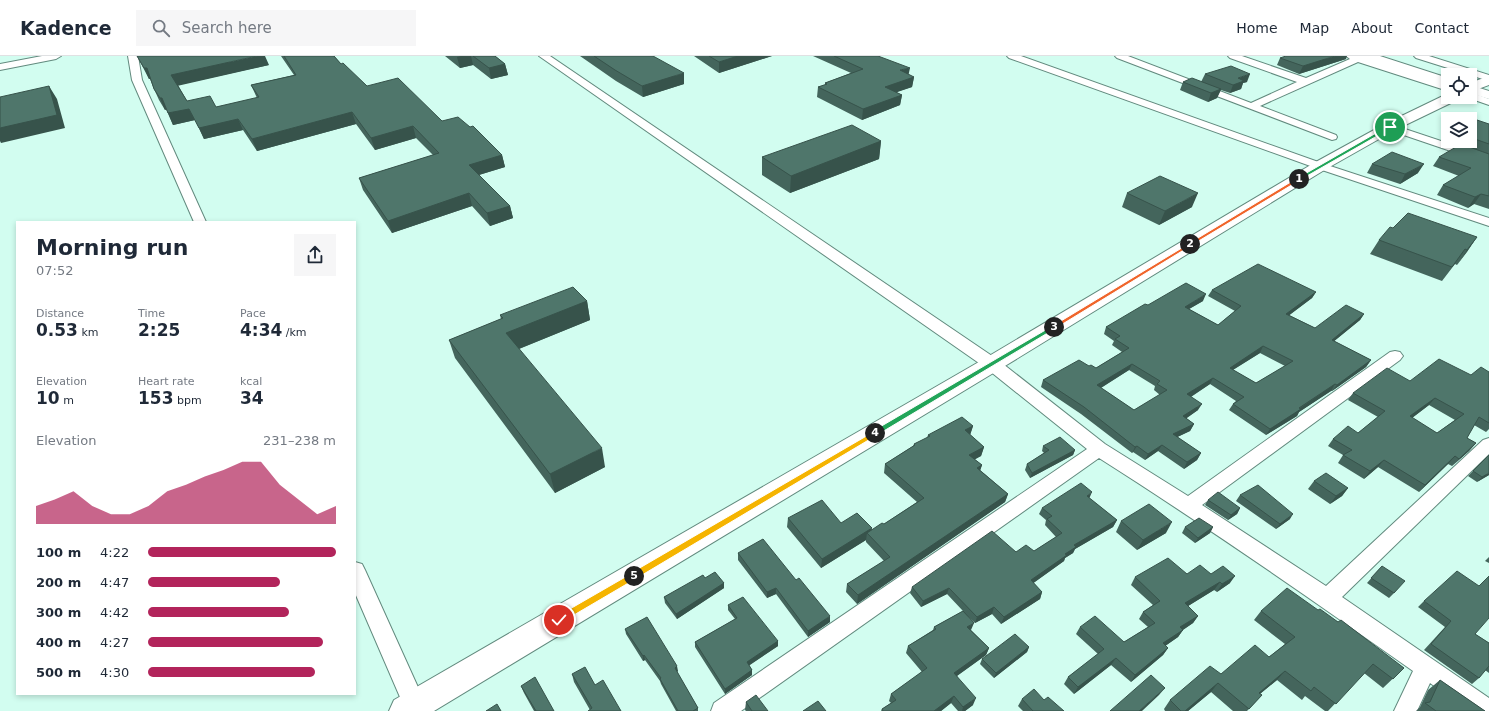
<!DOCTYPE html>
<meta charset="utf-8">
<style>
:root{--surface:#fff;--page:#f6f6f7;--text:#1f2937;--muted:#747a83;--line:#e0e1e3;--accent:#b2245b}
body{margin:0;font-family:"DejaVu Sans",sans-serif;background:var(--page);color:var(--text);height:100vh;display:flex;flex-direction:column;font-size:15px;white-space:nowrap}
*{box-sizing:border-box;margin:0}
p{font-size:13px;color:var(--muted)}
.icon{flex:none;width:22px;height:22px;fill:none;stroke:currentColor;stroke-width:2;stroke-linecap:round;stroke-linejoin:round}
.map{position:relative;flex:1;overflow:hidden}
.sheet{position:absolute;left:16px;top:165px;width:340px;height:474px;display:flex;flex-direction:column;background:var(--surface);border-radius:0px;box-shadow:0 2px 6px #0003}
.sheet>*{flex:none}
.fabs{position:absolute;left:1441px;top:12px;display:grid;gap:8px}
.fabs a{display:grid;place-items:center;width:36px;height:36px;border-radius:0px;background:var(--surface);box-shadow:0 2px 6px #0003;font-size:20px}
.pin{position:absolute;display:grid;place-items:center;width:34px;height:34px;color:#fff;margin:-17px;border:2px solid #fff;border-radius:50%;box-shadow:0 1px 4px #0007}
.km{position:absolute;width:20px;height:20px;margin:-10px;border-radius:50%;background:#222;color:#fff;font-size:11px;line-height:20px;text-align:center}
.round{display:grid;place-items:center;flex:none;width:42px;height:42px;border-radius:0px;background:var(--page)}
.summary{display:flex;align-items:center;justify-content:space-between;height:68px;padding:0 20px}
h1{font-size:22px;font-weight:700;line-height:30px}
.figures{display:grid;grid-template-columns:repeat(3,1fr);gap:6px;height:68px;padding:4px 20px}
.figures div{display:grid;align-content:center}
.figures b{font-size:17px;font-weight:700}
.figures small{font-size:11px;font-weight:400}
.figures p{font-size:11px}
.chart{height:112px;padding:8px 20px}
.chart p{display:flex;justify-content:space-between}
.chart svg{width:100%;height:72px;margin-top:4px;fill:var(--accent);opacity:.7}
ul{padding:0 20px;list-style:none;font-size:13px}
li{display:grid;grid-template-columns:64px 48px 1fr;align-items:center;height:30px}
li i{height:10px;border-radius:5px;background:var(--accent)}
header{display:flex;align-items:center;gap:24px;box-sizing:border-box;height:56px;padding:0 20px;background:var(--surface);border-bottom:1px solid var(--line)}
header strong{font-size:19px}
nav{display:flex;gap:22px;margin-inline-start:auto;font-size:14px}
.search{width:280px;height:36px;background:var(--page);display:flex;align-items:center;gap:10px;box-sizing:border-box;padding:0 14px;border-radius:0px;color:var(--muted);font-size:15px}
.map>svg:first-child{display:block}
</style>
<header>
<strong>Kadence</strong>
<div class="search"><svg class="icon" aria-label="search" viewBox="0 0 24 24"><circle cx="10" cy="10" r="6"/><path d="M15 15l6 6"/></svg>Search here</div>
<nav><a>Home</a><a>Map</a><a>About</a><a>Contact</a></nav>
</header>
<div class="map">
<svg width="1489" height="655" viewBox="0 0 1489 655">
<rect width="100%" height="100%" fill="#d2fdf0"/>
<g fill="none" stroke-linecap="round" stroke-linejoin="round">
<g stroke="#628a7e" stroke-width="2">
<path id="street" d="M42,0H61L56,3L0,14V8Z
M128,0H138L142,24L206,166H194L132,24Z
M539,0H550L998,304L1105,388L1188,440L1390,296L1395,295L1400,296L1403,300L1400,304L1202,449L1326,530L1483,384L1489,382V398L1342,541L1489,642V655H1469L1430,627L1417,655H1394L1413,615C1310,542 1206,470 1099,402L741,655H711L714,647L1087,393L986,312Z
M1007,0H1021L1324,108L1489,162V170L1316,112L1009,2Z
M1115,0H1128L1251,47L1297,26L1230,2L1228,0H1242L1306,22L1350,3L1346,0H1368L1366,2L1448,29V35L1358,6L1260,50L1336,79L1337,81L1336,83L1332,84L1117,2Z
M1414,0H1429L1489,19V25L1416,2Z
M1470,36L1489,43V49L1466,41H1470Z
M1390,68L1489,101V108L1386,73L1385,71Z
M355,506L362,508L365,514L426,649L424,655H406L355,537Z"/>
</g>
<g stroke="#628a7e" stroke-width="2">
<path id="secondary" d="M1489,20V29L1470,36V27Z
M1447,38L1448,41H1459L1457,44L1395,74L1326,113L1000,313L434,655H389L394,644L984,303L1314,107L1385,68Z"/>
</g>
<g stroke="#628a7e" stroke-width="2">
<path id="primary" d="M1361,0H1380L1448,22V30L1363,3Z
M1470,29L1489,35V43L1470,37Z"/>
</g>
<use href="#street" fill="#fff" fill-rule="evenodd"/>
<use href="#secondary" fill="#fff" fill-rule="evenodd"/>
<use href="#primary" fill="#fff" fill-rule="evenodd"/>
</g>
<path fill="#44655c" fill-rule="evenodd" d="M137,0L269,9L178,29L187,45L216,51L257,42L251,29L294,19L281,0H334L341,8L367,30L442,65L470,71L502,99L505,111L479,119L510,150L513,162L490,170L472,150L392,177L363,134L359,122L433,99L416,82L375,94L356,68L257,95L243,74L204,83L195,64L173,69L166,53L165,54L159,44L154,33L150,23H149Z
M445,0H495L505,8L508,19L491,23L473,9L460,12Z
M580,0H653L684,28L643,41L616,25Z
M694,0H772L719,17Z
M813,0H878L909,19L914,21L912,31L896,36L902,39L900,49L862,64L817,41L818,31L825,29V27L851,17Z
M1280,2L1346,3L1299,18L1277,9Z
M1205,18L1247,26L1243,27L1241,33L1230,37L1221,34L1217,42L1208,46L1180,34L1183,26H1201Z
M1470,63L1489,68V153L1474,148L1468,152L1437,139L1443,129L1459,120L1433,110L1439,101L1467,90L1468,89L1458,85H1470Z
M881,85L879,103L790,137L762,119V101Z
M1372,108L1418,117L1400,128L1367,117Z
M1127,137L1192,151L1159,169L1122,151Z
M1393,172L1477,181L1457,209L1455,208L1442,225L1370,198L1379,184Z
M1212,234L1316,236L1312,242L1289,259L1315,272L1364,258L1360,264L1334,285L1371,304L1366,311L1332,335H1331L1299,356L1297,360L1266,379L1229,354L1233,348L1236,345L1210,328L1191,341L1198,354L1186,362L1194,368L1190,375L1177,381L1201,397L1197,404L1184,413L1158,395L1145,404L1133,396L1132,397L1081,358L1041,331L1043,324L1089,310L1096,312L1122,296L1112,289L1114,285L1104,278L1106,271L1148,249L1203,245L1189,253L1218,269L1235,255L1208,240ZM1260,297L1285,310L1256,327L1233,314ZM1129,314L1155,330L1154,334L1160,339L1134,354L1101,332Z
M587,245L590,264L519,293L605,411L555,437L455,302L449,284L501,263L500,259Z
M1489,316V373L1486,376L1474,369L1467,382L1476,387L1469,395L1452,410L1448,408L1419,436L1378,411L1364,423L1338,407L1343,399L1328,390L1333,383L1358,377L1378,361L1348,344L1353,337L1410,325L1471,319ZM1429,349L1455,364L1437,377L1412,362Z
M973,370L970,379L984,391L981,400L974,403L982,409L980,414L1008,438L1005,446L857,548L846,536L847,528L884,505L866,486V484L821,512L787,471L788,462L841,467L872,474L884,468L917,446L884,417L885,408L913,390L914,388L927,382L928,379Z
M1043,390L1075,394L1073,399L1030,422L1025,414L1027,408L1044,397L1042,395Z
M1473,415L1489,419L1477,426L1468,420Z
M1314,425L1348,432L1342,440L1330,448L1308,433Z
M1240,439L1290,463L1276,473L1236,445Z
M1089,442L1117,464L1113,471L1075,493L1073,497L1065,502L1064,505L1033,527L1042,536L1040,543L1001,568L992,558L975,567L967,560L971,574L989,592L986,599L957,620L973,649L965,655H958L951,647L941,655H881L882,653L891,647L889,645L891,638L922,616L906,597L908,590L933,574L934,571L963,555L947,538L921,551L910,537L912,531L1016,496L1034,495L1056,481L1045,469L1046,464L1039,458L1042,452Z
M1208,444L1240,452L1237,458L1228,464L1205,449Z
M1121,465L1166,477L1137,494L1116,476Z
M1185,471H1213L1210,477L1195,487L1182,477Z
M738,497L830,566L808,581L776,538L767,542L738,504Z
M1489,501V507L1485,505Z
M1382,510L1394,537L1389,542L1367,527Z
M1187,518H1211L1230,527L1217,536L1214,534L1188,550L1198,560L1193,567L1183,574L1178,581L1165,590L1168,592L1163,599L1131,626L1111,609L1074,638L1064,628L1068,621L1098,598L1076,578L1080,571L1124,586L1148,571L1139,563L1143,556L1153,549L1131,529L1135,521Z
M705,522L724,527V532L677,563L665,547L664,541Z
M1424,545L1489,587V617L1485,614L1479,622L1472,628L1424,594L1445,571L1418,551Z
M728,549L778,585V590L749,609L752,614V619L725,638L695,591V586L735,563L728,554Z
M1318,554L1338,566L1404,612L1383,632L1364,617L1328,655H1325L1305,640L1302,644L1277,624L1260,638L1262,639L1247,655H1233L1211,636L1188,655H1165L1164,653L1170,644L1221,618L1269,601L1285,588L1254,564L1261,555Z
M625,573L678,615L677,616L698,652V655H676L661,628L660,625L645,604L643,605L626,578Z
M1029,591L1027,596L994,622L980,608L982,603Z
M572,618L595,629L621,655L590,654L574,626Z
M1440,624L1485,655H1416L1420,651L1428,634Z
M521,630L554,655H534L524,637Z
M1022,643L1044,644L1064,655H1023L1018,650Z
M746,646L768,655H746L745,654Z"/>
<path fill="#37534b" d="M257,0H265L269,9L177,30L171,19Z
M461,0H471L473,9L460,12L457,1Z
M738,0H772L719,17V6Z
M1335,0H1347L1346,3L1299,18L1303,10Z
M505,8L508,19L491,23L489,12Z
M144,12H147L152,22L149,23Z
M910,12L908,21L900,14Z
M684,17V28L643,41L642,30Z
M1250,18L1247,26L1243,27L1241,33L1230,37L1233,29L1238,22Z
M914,21L912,31L883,41L885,31Z
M49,30L57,43L65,72L1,87L0,85V72Z
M1221,33L1217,42L1208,46L1211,37Z
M902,39L900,49L862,64L863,53Z
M160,42H162L168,53L165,54Z
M189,53L195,64L173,69L168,57Z
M352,56L356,68L257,95L252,83Z
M238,63L243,74L204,83L199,72Z
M413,70L416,82L375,94L371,82Z
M881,85L879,103L790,137L791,120Z
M502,99L505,111L472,121L469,109Z
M1424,108L1418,117L1400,128L1405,118Z
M469,137L472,150L392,177L388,165Z
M1198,137L1192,151L1159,169L1165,155Z
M1481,138L1474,148L1468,152L1475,141Z
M510,150L513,162L490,170L487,157Z
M1477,181L1467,196L1457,209L1467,194Z
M1316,236L1312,242L1283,264L1286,258Z
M1206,238L1203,245L1182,257L1185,251Z
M587,245L590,264L511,296L506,277Z
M1364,258L1360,264L1327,291L1332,284Z
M1263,290L1260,297L1226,318L1230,312Z
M1371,304L1366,311L1332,335L1337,329Z
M1132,308L1129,314L1094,336L1097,329Z
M1213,322L1210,328L1184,345L1187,338Z
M1335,328L1331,335L1299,356L1297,360L1266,379L1270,373Z
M1435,342L1429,349L1404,368L1410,360Z
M1202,348L1198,354L1180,367L1183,360Z
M1194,368L1190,375L1169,385L1173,378Z
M973,370L970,379L965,374Z
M1476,387L1469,395L1452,410L1459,403Z
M1162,389L1158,395L1145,404L1148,398Z
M1137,390L1133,396L1132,397L1135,391Z
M984,391L981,400L967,408L969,399Z
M602,392L605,411L555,437L550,418Z
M1075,394L1073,399L1030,422L1032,417Z
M1201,397L1197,404L1184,413L1187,406Z
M1455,400L1448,408L1419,436L1425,429Z
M1384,404L1378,411L1364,423L1370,415Z
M982,409L979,418L977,412Z
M1489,417V419L1477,426L1482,421Z
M1348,432L1342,440L1330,448L1336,440Z
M1092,436L1089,443L1087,440Z
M1008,438L1005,446L857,548L858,539Z
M1240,452L1237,458L1228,464L1231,459Z
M1293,458L1290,463L1276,473L1280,468Z
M1117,464L1113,471L1075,493L1073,497L1065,502L1064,505L1028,531L1031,524L1065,498L1074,489Z
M1172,466L1166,477L1137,494L1143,484Z
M1213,471L1210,477L1195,487L1198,482Z
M872,472L871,481L867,477L866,484L821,512L822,503Z
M1235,520L1230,527L1217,536L1222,528Z
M1220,526L1214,534L1180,555L1185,547Z
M724,527V532L677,563L676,558Z
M776,532V538L767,542V536Z
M949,532L947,538L921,551L923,545Z
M1042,536L1040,543L1001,568L1004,561Z
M994,551L992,558L975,567L977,561Z
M830,560V566L808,581V575Z
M1198,560L1193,567L1175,579L1180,571Z
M974,567L971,574L967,571Z
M1183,574L1178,581L1158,595L1163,587Z
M778,585V590L747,611V606Z
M1029,591L1027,596L994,622L996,617Z
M989,592L986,599L951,624L954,617Z
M1168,592L1163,599L1131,626L1135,619Z
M644,599L645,604L643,605V600Z
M1116,602L1111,609L1074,638L1078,631Z
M677,610L678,615L675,617V612Z
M752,614V619L725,638V633Z
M1285,615L1277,624L1251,645L1259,637Z
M1218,627L1211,636L1188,655H1185Z
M1165,632L1159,639L1142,655H1139Z
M954,640L951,647L941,655H934Z
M976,642L973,649L965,655H962L963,651Z"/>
<path fill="#4f766b" stroke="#37534b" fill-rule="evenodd" d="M137,0H257L171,19L187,45L210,40L216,51L259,41L251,29L296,19L284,0H334L341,8L343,7L367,30L398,22L442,65L458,61L470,71L473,70L502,99L469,109L510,150L487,157L469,137L388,165L359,122L439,97L413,70L371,82L352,56L252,83L238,63L199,72L189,53L168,57L162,42H160L154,33L147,12H144Z
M473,0H495L505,8L489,12Z
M594,0H653L684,17L642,30L615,14Z
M709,0H738L719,6Z
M834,0H878L910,12L900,14L914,21L885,31L902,39L863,53L818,31L827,28L825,27L863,13Z
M1286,0H1335L1303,10L1280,2Z
M1231,10L1250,18L1238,22L1244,25L1233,29L1205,18Z
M1192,22L1221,33L1211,37L1183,26Z
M49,30L57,59L0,72V41Z
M1471,62L1489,68V88L1472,82L1477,80L1470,78V63H1469Z
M852,69L881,85L791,120L762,101Z
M1461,88L1489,98V140L1481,138L1475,141L1443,129L1471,112L1439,101Z
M1392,96L1424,108L1405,118L1372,108Z
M1160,120L1198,137L1165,155L1127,137Z
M1408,157L1477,181L1467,194L1465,193L1452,211L1379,184L1390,171L1393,172Z
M1258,208L1316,236L1286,258L1315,272L1346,249L1364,258L1332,284L1371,304L1337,329L1335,328L1299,352L1301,353L1270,373L1233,348L1244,341L1213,322L1187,338L1202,348L1183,360L1194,368L1173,378L1201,397L1187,406L1162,389L1148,398L1137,390L1135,391L1084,351L1043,324L1079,304L1089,310L1091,309L1096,312L1129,292L1115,283L1120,280L1106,271L1145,248L1148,249L1186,227L1206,238L1185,251L1218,269L1241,250L1212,234ZM1263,290L1293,305L1256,327L1230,312ZM1132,308L1160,325L1157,328L1167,334L1134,354L1097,329Z
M573,231L587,245L506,277L602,392L550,418L449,284L503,262L500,259Z
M1439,303L1471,319L1481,311L1489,316V367L1479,361L1467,382L1476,387L1459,403L1455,400L1425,429L1384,404L1370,415L1343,399L1352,394L1333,383L1348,370L1358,377L1385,355L1353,337L1387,312L1410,325ZM1435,342L1464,358L1437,377L1410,360Z
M962,361L973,370L965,374L984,391L969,399L982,409L977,412L1008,438L858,539L847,528L890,501L867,477L882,467L884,468L924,442L885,408L915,389L914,388L930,380L928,379Z
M1060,381L1075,394L1032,417L1027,408L1049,394L1043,390Z
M1489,399V417L1482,421L1473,415Z
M1326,417L1348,432L1336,440L1314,425Z
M1081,427L1092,436L1087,440L1117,464L1074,489L1076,491L1065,498L1067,499L1031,524L1042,536L1004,561L994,551L977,561L949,532L923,545L912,531L992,475L1016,496L1026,489L1034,495L1062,477L1047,463L1052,460L1042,452Z
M1258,429L1293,458L1280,468L1240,439Z
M1218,436L1240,452L1231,459L1208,444Z
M822,444L841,467L857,457L872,472L822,503L788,462Z
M1149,448L1172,466L1143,484L1121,465Z
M1199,462L1213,471L1198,482L1185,471Z
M763,483L796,524L799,522L830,560L808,575L776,532L767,536L738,497Z
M1168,502L1187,518L1200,509L1211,518L1223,510L1235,520L1222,528L1220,526L1185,547L1198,560L1180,571L1183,574L1163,587L1168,592L1135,619L1116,602L1078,631L1068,621L1104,593L1080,571L1095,560L1124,586L1155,567L1143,556L1160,545L1135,521Z
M1382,510L1405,525L1394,537L1371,522Z
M1457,515L1479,530L1489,520V562L1475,578L1489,587V610L1479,622L1431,588L1451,565L1424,545Z
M715,516L724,527L676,558L664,541L703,519L705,522Z
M1287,532L1318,554L1320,553L1338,566L1341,564L1404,612L1393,623L1373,608L1336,648L1314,631L1311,635L1285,615L1259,637L1262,639L1249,653L1218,627L1185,655H1181L1170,644L1210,610L1221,618L1255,589L1269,601L1295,581L1261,555Z
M743,541L778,585L747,606L752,614L725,633L695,586L737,562L728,549Z
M963,555L974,567L967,571L989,592L954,617L976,642L963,651L954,640L934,655H883L882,653L896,644L891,638L927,612L908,590L936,573L934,571Z
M647,561L677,610L675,612L698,652L693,655H678L660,623L661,622L644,599L643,600L625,573Z
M1015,578L1029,591L996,617L982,603Z
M585,611L595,629L603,624L621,655H588L592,652L572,618Z
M1151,619L1165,632L1139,655H1110Z
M535,621L554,655H536L521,630Z
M1440,624L1485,655H1436L1425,647L1430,646Z
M1034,633L1044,644L1048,641L1064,655H1033L1022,643Z
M756,639L768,655H752L746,646Z
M818,645L826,655H803Z
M497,648L501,655H486Z"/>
<path fill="#22a559" stroke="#fff" d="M1390,69L1391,72L1300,124L1296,123Z"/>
<path fill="#f0652b" stroke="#fff" d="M1299,121L1300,124L1192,189L1188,188Z"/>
<path fill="#f0652b" stroke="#fff" d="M1190,187L1193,188L1192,189L1056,272L1051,271Z"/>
<path fill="#22a559" stroke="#fff" d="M1054,269L1057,271L1056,272L877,379H873V375Z"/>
<path fill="#f5b400" stroke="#fff" d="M875,375H877V379L637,522H631V517Z"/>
<path fill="#f5b400" stroke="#fff" d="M634,516L637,517V522L562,566H556L555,564L556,561Z"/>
</svg>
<div class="fabs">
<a><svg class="icon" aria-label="locate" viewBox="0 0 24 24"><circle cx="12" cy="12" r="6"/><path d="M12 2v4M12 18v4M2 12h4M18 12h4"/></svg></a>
<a><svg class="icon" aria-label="layers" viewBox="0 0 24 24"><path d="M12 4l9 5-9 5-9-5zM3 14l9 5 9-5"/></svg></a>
</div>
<div class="pin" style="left:1390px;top:71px;background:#1e9e55"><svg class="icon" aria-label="arrive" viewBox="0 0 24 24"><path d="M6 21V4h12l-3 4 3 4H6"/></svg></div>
<div class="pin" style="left:559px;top:564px;background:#d93025"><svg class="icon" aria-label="check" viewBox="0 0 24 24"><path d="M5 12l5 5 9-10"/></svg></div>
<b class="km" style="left:1299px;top:123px">1</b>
<b class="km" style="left:1190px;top:188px">2</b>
<b class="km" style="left:1054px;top:271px">3</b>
<b class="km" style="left:875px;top:377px">4</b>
<b class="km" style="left:634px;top:520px">5</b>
<section class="sheet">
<div class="summary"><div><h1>Morning run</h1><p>07:52</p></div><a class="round"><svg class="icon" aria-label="share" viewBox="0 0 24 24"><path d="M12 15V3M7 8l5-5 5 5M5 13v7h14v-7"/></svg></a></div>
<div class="figures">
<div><p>Distance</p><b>0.53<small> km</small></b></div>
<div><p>Time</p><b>2:25</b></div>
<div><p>Pace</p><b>4:34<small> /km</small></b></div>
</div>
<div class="figures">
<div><p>Elevation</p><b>10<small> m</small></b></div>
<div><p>Heart rate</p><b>153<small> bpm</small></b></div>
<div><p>kcal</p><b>34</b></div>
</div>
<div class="chart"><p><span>Elevation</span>231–238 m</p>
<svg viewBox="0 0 160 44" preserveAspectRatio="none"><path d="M0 44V33L10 29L20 24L30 33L40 38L50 38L60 33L70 24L80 20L90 15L100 11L110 6L120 6L130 20L140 29L150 38L160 33V44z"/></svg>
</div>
<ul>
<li><b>100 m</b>4:22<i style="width:100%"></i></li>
<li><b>200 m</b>4:47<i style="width:70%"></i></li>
<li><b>300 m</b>4:42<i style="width:75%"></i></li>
<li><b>400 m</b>4:27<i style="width:93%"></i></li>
<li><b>500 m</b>4:30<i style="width:89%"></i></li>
</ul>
</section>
</div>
